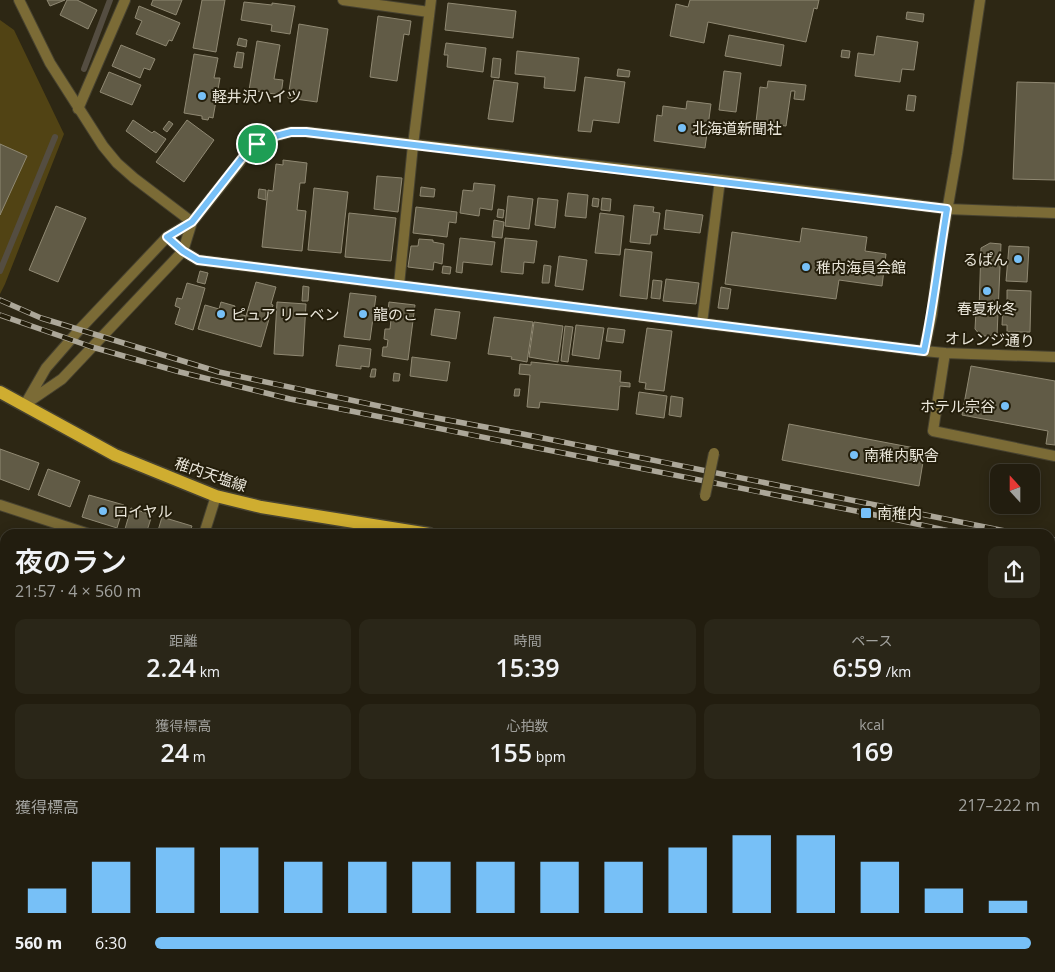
<!DOCTYPE html>
<html lang="ja">
<meta charset="utf-8">
<style>
:root{--surface:#221d0f;--page:#2a2618;--text:#f1f3f6;--muted:#a2a29e;--line:#3f3b2f;--accent:#77c0f7}
body{margin:0;font-family:"Open Sans","Noto Sans JP",sans-serif;background:var(--page);color:var(--text);height:100vh;display:flex;flex-direction:column;font-size:19px;white-space:nowrap}
*{box-sizing:border-box;margin:0}
p{font-size:16px;color:var(--muted)}
.icon{flex:none;width:28px;height:28px;fill:none;stroke:currentColor;stroke-width:2;stroke-linecap:round;stroke-linejoin:round}
.map{position:relative;flex:1;overflow:hidden}
.panel{position:absolute;left:0px;top:529px;width:1055px;height:444px;display:flex;flex-direction:column;background:var(--surface);border-radius:15px 15px 0 0;box-shadow:0 2px 12px #0003,0 0 0 1px var(--line)}
.panel>*{flex:none}
.needle{width:32px;rotate:339deg}
.buttons{position:absolute;left:990px;top:464px;display:grid;gap:10px}
.buttons a{display:grid;place-items:center;width:50px;height:50px;border-radius:10px;background:var(--surface);box-shadow:0 2px 12px #0003,0 0 0 1px var(--line);font-size:25px}
.pin{position:absolute;display:grid;place-items:center;width:42px;height:42px;color:#fff;margin:-21px;border:2px solid #fff;border-radius:50%;box-shadow:0 1px 5px #0007}
.round{display:grid;place-items:center;flex:none;width:52px;height:52px;border-radius:10px;background:var(--page)}
.head{display:flex;align-items:center;justify-content:space-between;height:85px;padding:0 15px}
h1{font-size:28px;font-weight:600;line-height:38px}
.figures{display:grid;grid-template-columns:repeat(3,1fr);gap:8px;height:85px;padding:5px 15px}
.figures div{display:grid;align-content:center;border-radius:10px;background:var(--page);text-align:center}
.figures b{font-size:25px;font-weight:600}
.figures small{font-size:14px;font-weight:400}
.figures p{font-size:14px}
.chart{height:140px;padding:10px 15px}
.chart p{display:flex;justify-content:space-between}
.chart svg{width:100%;height:90px;margin-top:5px;stroke:var(--accent);stroke-width:6}
ul{padding:0 15px;list-style:none;font-size:16px}
li{display:grid;grid-template-columns:80px 60px 1fr;align-items:center;height:38px}
li i{height:12px;border-radius:6px;background:var(--accent)}
.map>svg:first-child{display:block}
</style>
<div class="map">
<svg width="1055" height="972" viewBox="0 0 1055 972">
<rect width="100%" height="100%" fill="#2d2714"/>
<path fill="#383015" d="M65,968H174L184,972H59Z"/>
<path fill="#514314" d="M0,20L14,30L64,134L5,284L0,294Z
M0,660L5,662V968H55L50,972H0Z
M88,968H120L132,972H83Z
M190,968H394L396,972H209Z"/>
<g fill="none" stroke-linecap="round" stroke-linejoin="round">
<path stroke="#544d41" stroke-width="6" d="M84,69L110,0
M0,271L55,137"/>
</g>
<path fill="#615b46" stroke="#908973" d="M47,0H65L50,6Z
M67,0H77L97,10L88,29L60,15Z
M153,0H182L176,15L151,5Z
M202,0H225L216,52L193,48Z
M690,0H819L817,9L814,8L806,42L708,22L704,43L670,36L676,4L688,7Z
M244,2L272,5V3L295,6L290,34L271,31L272,25L241,20Z
M448,3L516,11L513,38L445,30Z
M139,6L180,23L172,41L169,40L166,46L136,34L142,21L135,18Z
M907,12L924,14L923,22L906,19Z
M378,16L411,21L409,35L404,34L397,81L370,77Z
M299,24L328,29L317,102L288,98Z
M729,35L784,45L781,66L725,56Z
M877,36L918,42L914,70L902,69L900,82L855,76L858,53L874,55Z
M239,38L247,40L246,47L237,45Z
M257,41L280,45L274,79L283,80L281,95L249,90Z
M446,43L486,48L483,72L447,67L448,55H444Z
M121,45L155,59L150,70L144,68L140,78L112,66Z
M842,50L850,51L849,58L841,57Z
M517,51L579,58L575,91L544,88L545,77L515,74Z
M237,52L244,53L242,68L234,67Z
M194,54L218,58L214,78H220L213,118L209,117L208,120L202,119V116L184,113Z
M493,58L501,59L499,78L491,77Z
M618,69L630,71L629,77L617,76Z
M724,71L741,73L736,112L719,110Z
M109,72L141,85L132,105L100,92Z
M585,77L625,82L619,123L593,120L591,132L578,131Z
M494,80L518,83L513,122L488,119Z
M768,81L806,85L804,100L794,99L795,91H791L786,126L778,125L777,128L764,126L765,123L756,122L760,87L767,88Z
M1017,82L1055,83V180L1013,179Z
M908,95L916,96L914,111L906,110Z
M687,101L711,104L705,148L654,141L657,115L662,116L663,106L686,109Z
M133,120L152,133L154,131L166,139L156,153L126,131Z
M187,120L214,140L184,182L156,162Z
M169,121L173,124L167,132L163,129Z
M0,144L27,156L0,215Z
M283,160L307,163L305,183H300L297,210L306,211L302,251L262,247L268,190L273,191L276,164L283,165Z
M377,176L402,178L398,212L374,209Z
M474,183L495,185L492,210L480,208L479,216L460,213L463,190L473,191Z
M421,187L435,189L434,197L420,196Z
M314,188L348,192L341,253L308,250Z
M259,189L266,190V200L258,198Z
M568,193L588,195L586,218L565,216Z
M508,196L533,199L529,229L505,226Z
M538,198L558,200L555,228L535,225Z
M593,198L599,199L598,207L592,206Z
M602,198L611,199L610,211L601,210Z
M634,205L654,207L653,212L660,213L657,235H651L650,244L630,242Z
M56,206L86,218L58,282L29,270Z
M416,207L457,212L456,223L449,222L447,237L413,233Z
M498,209L504,210L503,218L497,217Z
M666,210L703,215L700,233L664,229Z
M349,213L396,218L391,261L345,257Z
M600,213L624,216L620,255L595,253Z
M494,220L504,222L502,238L492,237Z
M802,228L867,237L865,251L886,254L882,286L839,280L836,299L725,284L732,232L800,242Z
M460,238L495,242L492,265L463,262L462,273L456,272Z
M505,238L537,241L534,263L524,262L523,274L501,272Z
M419,239L433,240V242L444,244L442,264L434,262L433,270L408,267L411,246H418Z
M990,243L1001,244L997,336H981L975,329L976,311H979L981,248Z
M1009,246L1029,247L1027,282L1006,281Z
M625,249L652,252L647,299L620,296Z
M559,256L587,260L583,290L555,286Z
M544,265L551,266L549,283H542Z
M443,266L451,267L450,274L442,273Z
M200,271L208,273L205,284L197,282Z
M666,279L699,283L696,304L663,301Z
M653,280L662,281L660,299L651,298Z
M256,282L276,287L271,304L273,305L261,347L198,329L205,305L219,309L221,302L235,306L233,312L246,316Z
M187,283L205,288L193,330L175,324L180,308L175,306L177,298L182,299Z
M303,286L309,287L308,301H302Z
M721,287L731,289L728,309L718,308Z
M1007,290L1031,291L1030,332H1007V325H1002L1003,304H1007Z
M350,293L376,296L370,340L344,337Z
M277,302L306,304L303,356L274,354Z
M389,302L415,305L408,360L382,356L383,347H387L388,340L384,339L385,329H390L392,310H388Z
M435,309L460,312L456,339L431,335Z
M494,317L533,322L527,362L511,359L512,357L488,354Z
M534,322L563,326L558,362L529,357Z
M576,325L604,328L599,359L572,355Z
M565,326L573,327L568,362L561,361Z
M608,328L625,330L623,343L606,341Z
M647,328L672,331L664,391L645,389L646,383L639,382Z
M339,345L371,349L369,367L361,366V369L336,366Z
M412,357L450,362L447,381L410,376Z
M531,362L621,371L620,382L630,383V387L620,386L618,410L540,402L539,408L527,407L530,375L519,374L520,364L531,365Z
M971,366L1055,381V445L1046,444L1048,431L962,415Z
M372,369H376L375,377H370Z
M394,373L400,374L399,381H393Z
M515,389H520L519,396H514Z
M639,392L667,396L664,418L636,414Z
M671,396L683,398L681,417L669,415Z
M789,424L925,450L919,486L782,460Z
M0,449L39,463L29,490L0,479Z
M48,469L80,481L70,507L38,495Z
M89,495L124,505L117,528L82,517Z
M131,508L152,515L146,534L125,529Z
M162,517L192,526L189,534H157Z
M1050,679L1055,680V708L1050,707Z
M1050,727H1053L1052,736H1055L1052,762H1055V774L1050,773V775Z
M1050,793L1055,794V871L1050,870Z"/>
<g fill="none" stroke-linecap="round" stroke-linejoin="round">
<g stroke="#474230" stroke-width="12">
<path id="service" d="M399,285L413,145
M702,323L720,180"/>
</g>
<g stroke="#474230" stroke-width="12">
<path id="minor" d="M343,0L429,12
M78,109L125,0
M413,145L431,0
M167,237L183,251L198,260L924,351L945,353L1055,357
M945,353L933,431L1055,456
M0,505L89,534
M204,534L216,496"/>
</g>
<g stroke="#474230" stroke-width="12">
<path id="tertiary" d="M19,0L50,63L103,146L117,163L134,178L192,222
M924,351L932,314L938,263L957,154L980,0
M27,401L46,368L80,329L167,237L192,222
M24,405L62,379L183,251L192,222L247,153L268,138L291,132H306L720,180L947,209L1055,213"/>
</g>
<g stroke="#474230" stroke-width="15">
<path id="primary" d="M0,392L115,455L216,496L261,507L429,534
M1050,650L1055,651"/>
</g>
<use href="#service" stroke="#7b6b36" stroke-width="10"/>
<use href="#minor" stroke="#7b6b36" stroke-width="10"/>
<use href="#tertiary" stroke="#7b6b36" stroke-width="10"/>
<use href="#primary" stroke="#cfad30" stroke-width="12"/>
<g stroke="#aca799" stroke-width="5.5">
<path id="rail" d="M0,300L41,318L219,372L426,416L523,434L1020,534
M0,315L92,347L180,372L290,399L866,513L963,534
M1050,539L1055,540
M1050,552L1055,553"/>
</g>
<use href="#rail" stroke="#241e0b" stroke-width="4" stroke-dasharray="11" stroke-linecap="butt"/>
<g stroke="#474230" stroke-width="12" stroke-linecap="butt">
<path id="pedestrian-bridge" d="M705,496L714,453"/>
</g>
<use href="#pedestrian-bridge" stroke="#7b6b36" stroke-width="10"/>
</g>
<g fill="none" stroke-linecap="round" stroke-linejoin="round">
<g stroke="#fff" stroke-width="10">
<path id="route" d="M291,132H306L947,209C939,256 934,304 924,351L198,260L183,251L167,237L192,222L246,153L268,138Z"/>
</g>
<use href="#route" stroke="#77c0f7" stroke-width="6"/>
</g>
<g fill="#77c0f7" stroke="#241e0b" stroke-width="2">
<circle cx="202" cy="96" r="5"/>
<circle cx="682" cy="128" r="5"/>
<circle cx="1018" cy="259" r="5"/>
<circle cx="806" cy="267" r="5"/>
<circle cx="987" cy="291" r="5"/>
<circle cx="221" cy="314" r="5"/>
<circle cx="363" cy="314" r="5"/>
<circle cx="1005" cy="406" r="5"/>
<circle cx="854" cy="455" r="5"/>
<circle cx="103" cy="511" r="5"/>
<rect x="860" y="507" width="12" height="12" rx="2.5"/>
</g>
<g text-anchor="middle" dominant-baseline="central" stroke-width="4" stroke-linejoin="round" paint-order="stroke">
<g font-size="15" fill="#eae6da" stroke="#241e0b" text-anchor="start">
<text x="212" y="96">軽井沢ハイツ</text>
<text x="692" y="128">北海道新聞社</text>
<text x="1008" y="259" text-anchor="end">るぱん</text>
<text x="816" y="267">稚内海員会館</text>
<text x="987" y="308" text-anchor="middle">春夏秋冬</text>
<text x="231" y="314">ピュア リーベン</text>
<text x="373" y="314">龍のこ</text>
<text x="995" y="406" text-anchor="end">ホテル宗谷</text>
<text x="864" y="455">南稚内駅舎</text>
<text x="113" y="511">ロイヤル</text>
<text x="877" y="513">南稚内</text>
</g>
<g font-size="15" fill="#eae6da" stroke="#241e0b">
<text transform="translate(990 339) rotate(2)">オレンジ通り</text>
<text transform="translate(211 474) rotate(19)">稚内天塩線</text>
</g>
</g>
</svg>
<div class="buttons">
<a><svg class="needle" viewBox="-14 -14 28 28"><path d="M0-13l5 13h-10z" fill="#e53935"/><path d="M0 13l5-13h-10z" fill="#a2a29e"/></svg></a>
</div>
<div class="pin" style="left:257px;top:144px;background:#1e9e55"><svg class="icon" aria-label="arrive" viewBox="0 0 24 24"><path d="M6 21V4h12l-3 4 3 4H6"/></svg></div>
<section class="panel">
<div class="head"><div><h1>夜のラン</h1><p>21:57 · 4 × 560 m</p></div><a class="round"><svg class="icon" aria-label="share" viewBox="0 0 24 24"><path d="M12 15V3M7 8l5-5 5 5M5 13v7h14v-7"/></svg></a></div>
<div class="figures">
<div><p>距離</p><b>2.24<small> km</small></b></div>
<div><p>時間</p><b>15:39</b></div>
<div><p>ペース</p><b>6:59<small> /km</small></b></div>
</div>
<div class="figures">
<div><p>獲得標高</p><b>24<small> m</small></b></div>
<div><p>心拍数</p><b>155<small> bpm</small></b></div>
<div><p>kcal</p><b>169</b></div>
</div>
<div class="chart"><p><span>獲得標高</span>217–222 m</p>
<svg viewBox="0 0 160 44" preserveAspectRatio="none"><path d="M5 44V32M15 44V19M25 44V12M35 44V12M45 44V19M55 44V19M65 44V19M75 44V19M85 44V19M95 44V19M105 44V12M115 44V6M125 44V6M135 44V19M145 44V32M155 44V38"/></svg>
</div>
<ul>
<li><b>560 m</b>6:30<i style="width:99%"></i></li>
</ul>
</section>
</div>
